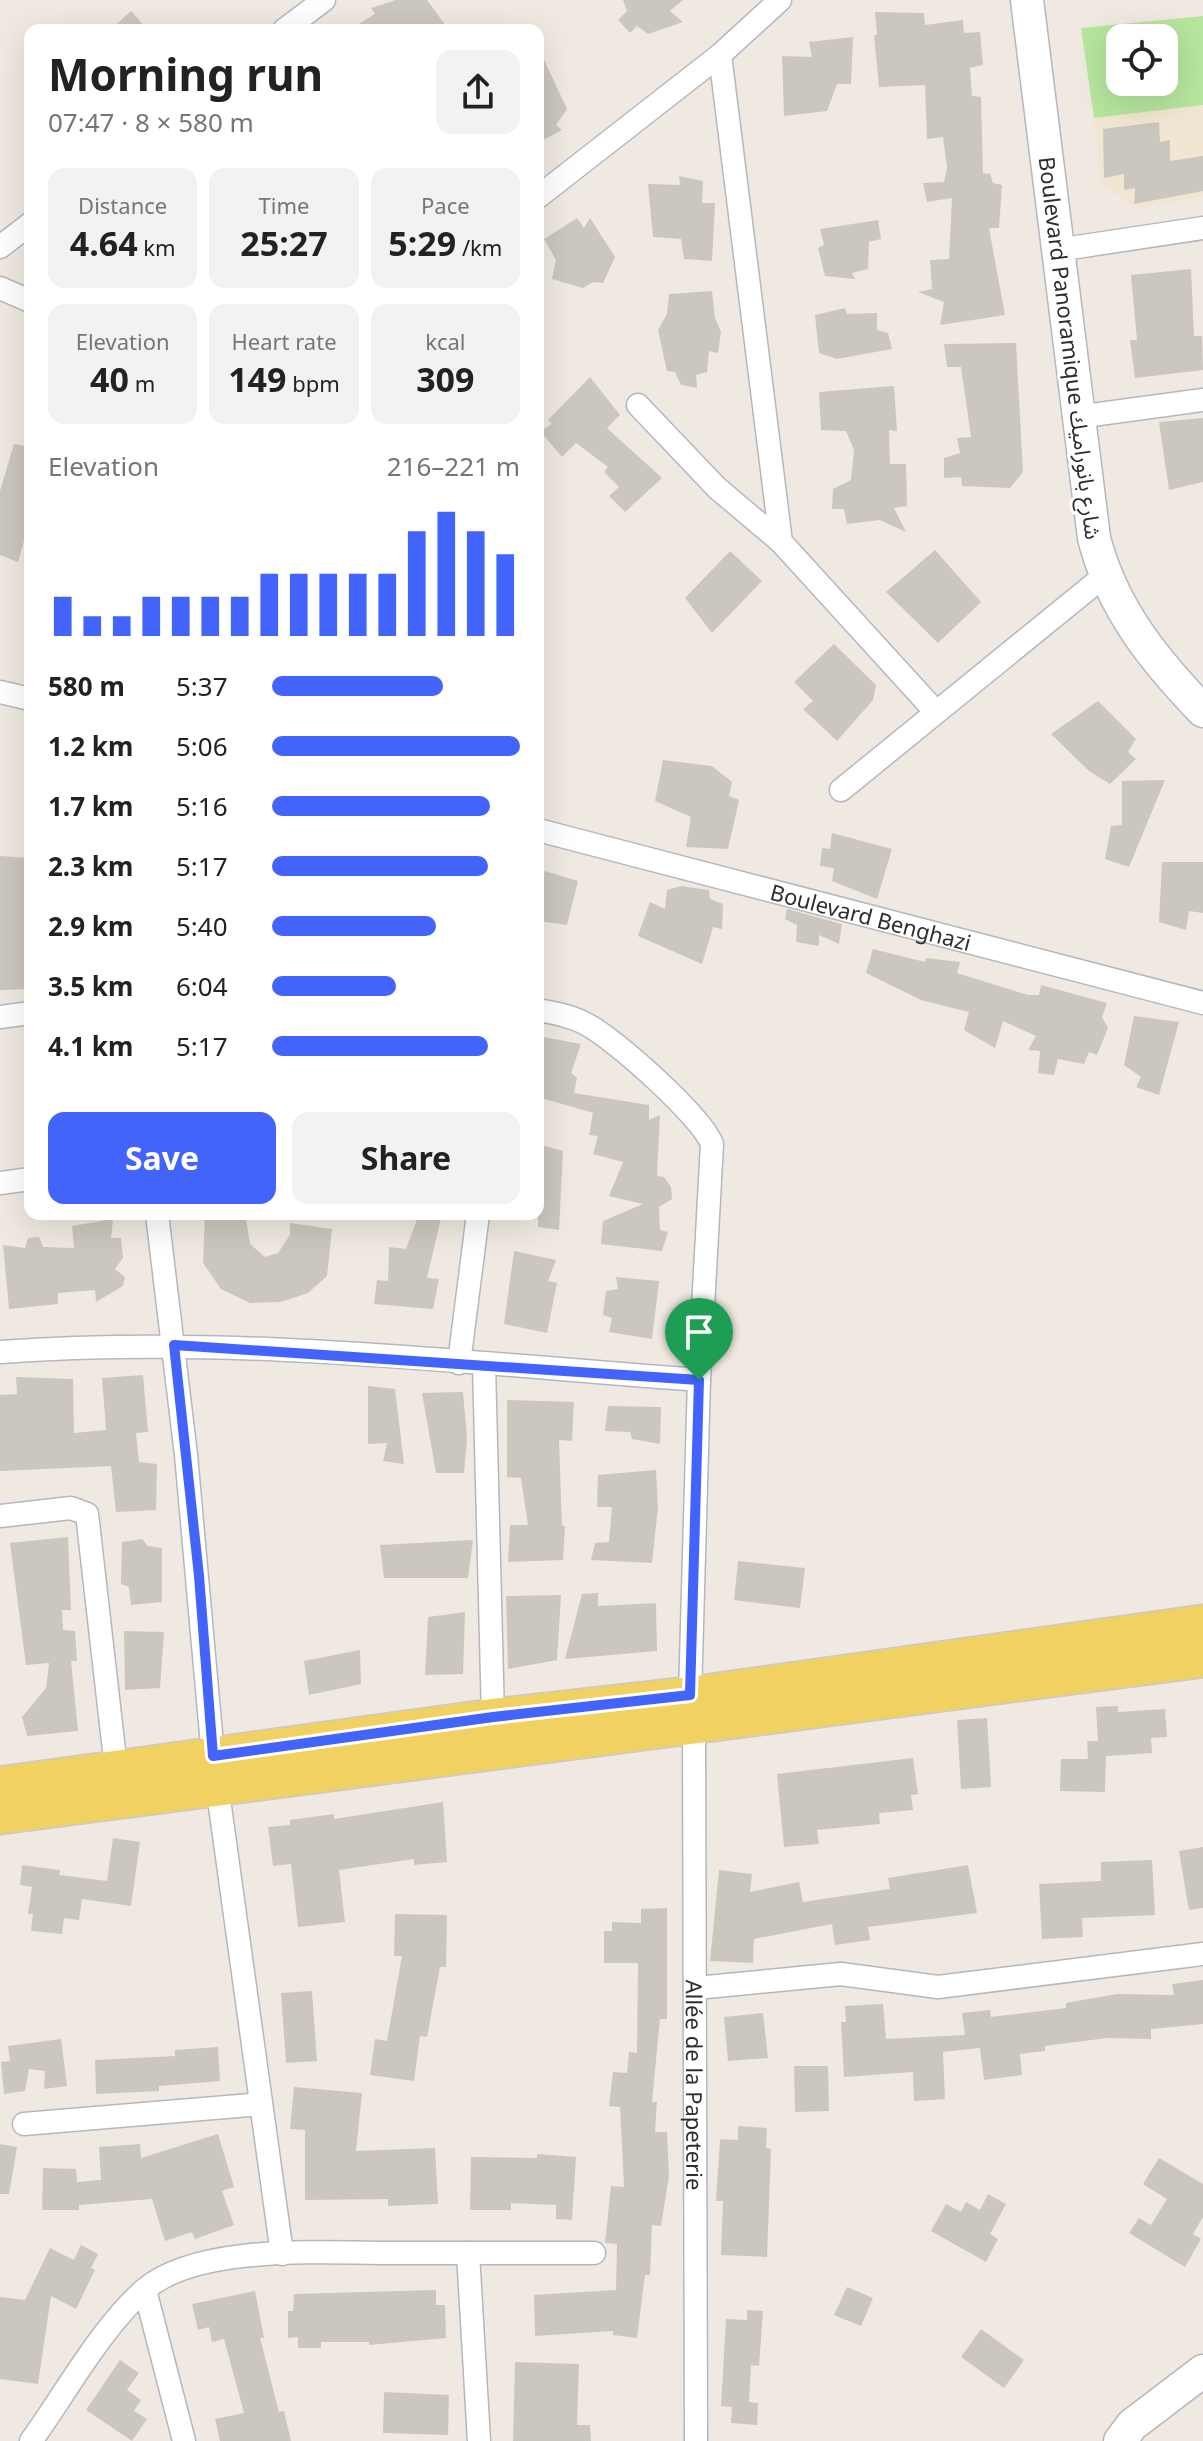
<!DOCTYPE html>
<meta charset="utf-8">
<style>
:root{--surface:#fff;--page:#f2f2f2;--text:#222;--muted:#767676;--accent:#4264fb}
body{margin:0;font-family:"Noto Sans","Noto Sans Arabic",sans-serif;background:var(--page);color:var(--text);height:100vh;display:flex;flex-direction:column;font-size:30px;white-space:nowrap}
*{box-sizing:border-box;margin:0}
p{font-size:26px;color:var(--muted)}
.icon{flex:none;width:44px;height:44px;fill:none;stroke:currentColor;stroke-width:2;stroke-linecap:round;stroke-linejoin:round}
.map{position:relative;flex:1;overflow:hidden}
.panel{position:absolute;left:24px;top:24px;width:520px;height:1196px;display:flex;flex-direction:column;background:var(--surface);border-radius:16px;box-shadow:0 8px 32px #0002}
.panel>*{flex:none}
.buttons{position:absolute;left:1106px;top:24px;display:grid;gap:16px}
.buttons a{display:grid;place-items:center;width:72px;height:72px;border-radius:16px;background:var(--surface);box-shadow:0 8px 32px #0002;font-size:40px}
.pin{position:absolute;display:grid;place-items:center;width:68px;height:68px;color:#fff;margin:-82px -34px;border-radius:50% 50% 50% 0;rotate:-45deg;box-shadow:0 0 8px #0007}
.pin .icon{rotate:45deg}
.round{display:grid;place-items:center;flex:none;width:84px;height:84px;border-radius:16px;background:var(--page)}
.overview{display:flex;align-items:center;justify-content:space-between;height:136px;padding:0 24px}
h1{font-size:44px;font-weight:700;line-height:60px}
.metrics{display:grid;grid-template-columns:repeat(3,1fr);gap:12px;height:136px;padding:8px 24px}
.metrics div{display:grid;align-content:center;border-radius:16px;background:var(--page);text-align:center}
.metrics b{font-size:34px;font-weight:700}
.metrics small{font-size:22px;font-weight:400}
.metrics p{font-size:22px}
.chart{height:224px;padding:16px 24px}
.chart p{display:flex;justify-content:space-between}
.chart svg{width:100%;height:144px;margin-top:8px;stroke:var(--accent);stroke-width:6}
.button{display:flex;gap:16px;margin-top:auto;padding:16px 24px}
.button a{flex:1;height:92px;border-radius:16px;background:var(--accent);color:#fff;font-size:32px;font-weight:700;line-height:92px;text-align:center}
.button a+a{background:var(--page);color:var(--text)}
ul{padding:0 24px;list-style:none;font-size:26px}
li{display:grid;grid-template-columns:128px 96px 1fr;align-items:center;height:60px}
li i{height:20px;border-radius:10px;background:var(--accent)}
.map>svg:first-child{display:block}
</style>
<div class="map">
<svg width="1203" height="2441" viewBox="0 0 1203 2441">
<rect width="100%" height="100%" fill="#efe9e1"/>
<path fill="#f0e6d1" d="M1203,105V198L1135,208L1100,182L1094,118Z"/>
<path fill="#b6e59e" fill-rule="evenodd" d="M1203,16V105L1094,118L1081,28ZM1120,38H1164V82H1120Z"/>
<path fill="#cbc7bf" d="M396,0H427L449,30H349L375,14L371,8Z
M623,0H683L670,11L683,22L648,34L637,26L630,33L618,20L627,11Z
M131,11L148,30H110Z
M875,12L924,13L925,25L963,20L964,33L980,32L983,65L970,68L972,96L981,97L983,173L990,174L993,183L1002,185L999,228H989L1005,315L940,325L944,302L918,292L932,289L930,260L949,259L952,198L927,202L923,183L944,182L947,168L943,137L927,139L925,85L879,87L874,35H877Z
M853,37L851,84H837L827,111L784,116L782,56L812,57L809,42Z
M538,47L567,109L556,125L562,130L545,139L538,149Z
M1159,122L1160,142L1170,140V161L1203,156V191L1134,204L1135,188L1124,190V174L1104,178L1103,129Z
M679,176L703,181L702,203H715L712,261L684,259L681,239L653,237L648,184L680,185Z
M577,218L584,228L590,218L615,257L603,283L593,282L583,288L552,279L556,260L544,239Z
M878,220L881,239L869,242L868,269L852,273L855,279L825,276L818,248L824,245L820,229Z
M1191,269L1194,336H1202L1203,370L1135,378L1130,340H1137L1131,275Z
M712,291L715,318L721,332L718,353L709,351L707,372L696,375L697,388L681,385L675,372L667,371L658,330L667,314L669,294Z
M845,308L847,314L877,313V330L888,333L892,349L837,359L819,353L815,315Z
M1016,343L1023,472L1010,488L962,486L961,477L944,478V458L960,453L957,438L971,437L961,367H947L944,344Z
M590,377L620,415L607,428L662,478L625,512L609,496L619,487L604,472L608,467L576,443L562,457L540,431L552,424L548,420Z
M894,386L897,431L889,430L890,464H906L907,506L894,508L906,532L880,520L847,524L844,509H832L833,489L851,480L854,450L846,431L821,430L819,392Z
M1203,418V482L1169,490L1159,422Z
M14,444L30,447V519L18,562L0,555V491Z
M935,550L981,602L938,643L886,592Z
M730,551L762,581L712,633L685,598Z
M834,644L876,685L873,700L837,741L803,709L813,701L794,682Z
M1098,701L1136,739L1128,752L1136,759L1110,784L1089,771L1051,734Z
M663,760L712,766L732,782L729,796L739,800L728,849L686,847L691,817L655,801Z
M1165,780L1129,867L1105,859L1111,826L1122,825V781Z
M832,833L892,849L877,899L832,881L834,868L820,866L822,848L830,849Z
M0,856L30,858V989L0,990Z
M1162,862H1203V913L1189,911L1186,930L1159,922Z
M538,869L578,881L567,925L538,921Z
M681,886L709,890L710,899L723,904L722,929L713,927L702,964L638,936L650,902L665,909L667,890Z
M787,909L842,924L839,944L819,935V946L796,942L797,925L785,919Z
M873,949L925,962L926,958L960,962L957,973L1028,995H1039L1041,985L1107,1003L1102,1017L1108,1028L1097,1055L1089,1052L1084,1064L1058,1059L1054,1075L1038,1073L1040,1051L1028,1050L1036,1036L1003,1021L995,1048L964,1030L969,1012L921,1000L866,973Z
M1134,1016L1179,1022L1159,1095L1136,1087L1141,1077L1124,1065Z
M538,1036L581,1044L571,1073L577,1078L574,1093L649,1105V1120L660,1115L657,1176L664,1177L671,1187L672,1199L659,1207L660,1230L668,1232L662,1251L601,1244L603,1221L643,1204L609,1196L623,1162L593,1154L598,1136L589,1135L593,1113L538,1097Z
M538,1144L563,1151L559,1230L538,1227Z
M205,1214H245L250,1244L265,1257L278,1253L290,1235V1223L332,1229L327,1276L308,1293L281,1302L250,1303L221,1289L203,1263Z
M419,1214H442L427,1278L439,1279L433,1309L374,1304L377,1280L388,1281L389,1247L406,1249Z
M113,1219L111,1238H121L123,1258L115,1269L125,1277L123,1286L96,1302L95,1290L71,1292L58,1293V1304L9,1309L3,1245L25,1248L28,1238L39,1237L43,1247L74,1248L72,1226Z
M514,1251L556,1260L548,1281L557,1283L547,1333L504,1324Z
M616,1277L659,1281L652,1339L609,1332L612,1318L603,1315L606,1291L618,1289Z
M143,1375L148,1432L136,1433L139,1462L157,1464L156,1510L116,1512L111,1466L0,1471V1395L17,1394L16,1377L73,1379L74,1433L106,1430L102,1378Z
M368,1386L395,1389L404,1464L383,1461L387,1443L368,1444Z
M463,1392L467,1438L464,1473H436L422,1393Z
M507,1400L574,1402L572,1441L559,1440L562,1526H565L563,1560L508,1562L510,1525H528L521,1478L507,1477Z
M608,1406L661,1407L660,1444L632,1439L630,1432L605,1431Z
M656,1470L658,1507L652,1563L591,1560L595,1543L609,1542L612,1507H597L598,1475Z
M68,1537L71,1610H62L63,1630L75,1631L77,1661H71L78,1731L27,1736L22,1717L46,1688L49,1663L26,1665L10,1543Z
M142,1539L148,1546L162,1548V1602L131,1605L129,1587L121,1584L122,1542Z
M473,1540L468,1578H384L380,1545Z
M738,1561L805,1568L800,1608L734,1600Z
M598,1593V1606L656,1603L657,1651L565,1659L582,1594Z
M561,1595L557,1660L508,1669L506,1596Z
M465,1612L463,1674L425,1675L428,1617Z
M124,1631L164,1632L160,1688L125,1690Z
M360,1650L361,1684L309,1695L304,1661Z
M1118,1706V1712L1165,1709L1167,1737L1151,1738L1152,1753L1106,1756L1105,1792L1060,1791L1061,1759H1088L1087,1741H1098L1096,1707Z
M987,1718L991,1787L961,1789L957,1720Z
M913,1758L918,1794L911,1795L913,1810L879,1813L880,1824L817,1830L819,1844L784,1847L777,1774Z
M443,1802L447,1862L414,1865V1859L339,1870L345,1922L298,1927L291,1864L273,1866L268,1827L290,1825V1820L334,1814V1819Z
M113,1838L140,1842L131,1906L82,1899L79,1920L64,1918L62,1934L31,1931L33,1914H28L32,1887L20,1885L22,1865L60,1870L59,1875L107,1881Z
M1203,1847V1908L1189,1910L1179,1851Z
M1152,1860L1155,1915L1082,1918L1083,1937L1042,1939L1039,1884L1101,1881V1862Z
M968,1865L977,1913L868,1927L870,1940L835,1945L832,1924L754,1939L753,1963L710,1961L719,1870L752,1874L750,1892L799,1882L803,1902L890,1889L888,1878Z
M667,1908V2019H660L652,2102H657L655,2132H667L669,2176L661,2226L652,2225L650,2275H645L637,2338L613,2335V2331L535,2336L534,2295L616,2290L617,2244L605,2243L611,2186L624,2187L620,2107L609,2106L613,2072L627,2073L629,2052L637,2053L638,1963H604V1931H612V1922L641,1923V1909Z
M395,1914L447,1915L446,1967H440L427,2037L420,2036L414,2081L370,2075L375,2039L387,2041L402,1956H394Z
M1203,1980V2024L1151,2029V2039L1107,2038L1045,2046V2051L1020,2054L1022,2075L984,2080L980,2048L943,2052L945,2099L914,2101L913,2072L844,2077L841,2022H846L845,2006L883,2004L886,2039L965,2035L962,2013L990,2010L991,2017L1066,2008V2003L1117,1994L1174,1995L1172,1984Z
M312,1991L317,2061L286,2063L281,1993Z
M763,2013L768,2058L728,2061L724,2017Z
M61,2039L67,2086L44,2089L45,2071L29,2069L25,2091L4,2094L1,2062L10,2061L8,2046Z
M218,2047L220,2081L159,2086V2091L96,2094L95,2060L175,2056V2050Z
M794,2066H828L829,2111L795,2112Z
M294,2087L362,2093L356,2151L435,2148L438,2204L388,2206V2199L305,2200V2130L290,2129Z
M738,2126L767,2128L766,2148L771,2149L767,2257L721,2255L723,2201H716L720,2139L738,2140Z
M218,2134L234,2187L222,2191L234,2225L195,2239L192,2232L165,2241L152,2199L79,2205V2210H42L43,2168L76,2169L77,2182L101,2180L99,2147L140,2144L141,2158Z
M0,2144L17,2147L9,2194H0Z
M537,2154L576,2157L572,2220L556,2219V2205L511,2203V2210H470L471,2157L537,2158Z
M1159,2158L1203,2184V2217L1193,2234L1201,2239L1185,2267L1129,2233L1139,2218L1151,2225L1167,2199L1143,2184Z
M988,2194L1006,2204L990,2234L998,2239L986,2262L931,2231L946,2204L961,2212L966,2202L980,2210Z
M81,2245L98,2254L91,2268L95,2270L76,2309L51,2296L38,2384L0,2379V2297L25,2300L50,2248L74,2260Z
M847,2287L873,2298L861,2326L834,2315Z
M436,2290V2305H445L446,2338L369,2345V2342H321V2348H298V2337L288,2338V2311H293L294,2294Z
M255,2291L264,2338H260L279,2412L284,2411L291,2441H220L215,2419L244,2413L224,2339L212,2342L209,2327L198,2330L192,2304Z
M747,2310L763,2311L759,2366L751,2365L749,2402L758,2403L757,2425L731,2423L732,2407L721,2406L726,2319L747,2320Z
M981,2329L1024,2360L1004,2388L961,2357Z
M120,2360L139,2373L127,2390L141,2400L134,2411L147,2419L132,2441L86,2410Z
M515,2362L579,2364L577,2425H590L591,2441H513Z
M384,2392L449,2395L448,2435L383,2433Z"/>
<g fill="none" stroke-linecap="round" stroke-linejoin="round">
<g stroke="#b4b7c1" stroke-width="25">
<g id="minor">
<path d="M284,30L324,0"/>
<path d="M720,55L781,542L935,711"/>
<path d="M538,197L720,55L780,0"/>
<path d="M0,247L30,224"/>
<path d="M1057,250L1203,228"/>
<path d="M0,288L30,301"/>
<path d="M638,405L717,488L781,542"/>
<path d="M1077,417L1203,400"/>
<path d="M0,692L30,699"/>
<path d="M841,790L1104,576"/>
<path id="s1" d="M538,830L1203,1003"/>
<path d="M538,1010C554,1013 572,1016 586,1024C615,1039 701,1116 712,1144L699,1380L690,1695"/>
<path d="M0,1017L30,1013"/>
<path d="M0,1183L30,1179"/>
<path d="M157,1214L186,1455L213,1756L282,2254"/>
<path d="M0,1352C233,1335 467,1363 699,1380"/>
<path d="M459,1363L478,1214"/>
<path d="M484,1365L493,1717"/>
<path d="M0,1516L71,1508L87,1514L116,1768"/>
<path id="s2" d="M694,1727L696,2441"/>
<path d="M696,1988L841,1974L938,1987L1203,1954"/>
<path d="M24,2124L261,2104"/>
<path d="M468,2253L479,2441"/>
<path d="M145,2290L184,2441"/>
<path d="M31,2441C65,2394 101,2328 144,2290C201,2241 339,2254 411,2253C472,2253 533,2253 594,2253"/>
</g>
</g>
<g stroke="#b4b7c1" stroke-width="35">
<path id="secondary" d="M1027,0L1094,538C1112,608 1153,659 1203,711
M1120,2441L1132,2425L1203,2371"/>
</g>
<g stroke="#c9c9c9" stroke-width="39">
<path id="primary" d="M0,1785L493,1717L690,1695L1203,1623
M0,1816L1203,1659"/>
</g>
<use href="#minor" stroke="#fff" stroke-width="22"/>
<use href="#secondary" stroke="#fff" stroke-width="32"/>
<use href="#primary" stroke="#f2d163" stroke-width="36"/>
</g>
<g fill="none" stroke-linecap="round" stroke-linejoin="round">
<g stroke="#fff" stroke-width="16">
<path id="route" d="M174,1345L699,1380L690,1695L493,1717L213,1756L199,1576Z"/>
</g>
<use href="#route" stroke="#4264fb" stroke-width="10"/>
</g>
<g text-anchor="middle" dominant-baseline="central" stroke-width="6" stroke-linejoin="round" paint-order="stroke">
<g font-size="22" fill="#2e2e2e" stroke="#fff">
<text transform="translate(1071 348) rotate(83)">Boulevard Panoramique شارع بانوراميك</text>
<text stroke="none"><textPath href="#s1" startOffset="344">Boulevard Benghazi</textPath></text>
<text stroke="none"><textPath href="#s2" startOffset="358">Allée de la Papeterie</textPath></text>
</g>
</g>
</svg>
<div class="buttons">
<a><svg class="icon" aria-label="locate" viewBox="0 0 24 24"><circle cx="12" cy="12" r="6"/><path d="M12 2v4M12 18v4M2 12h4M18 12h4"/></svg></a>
</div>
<div class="pin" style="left:699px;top:1380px;background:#1e9e55"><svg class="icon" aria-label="arrive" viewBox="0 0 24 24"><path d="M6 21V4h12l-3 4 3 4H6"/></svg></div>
<section class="panel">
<div class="overview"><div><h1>Morning run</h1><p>07:47 · 8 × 580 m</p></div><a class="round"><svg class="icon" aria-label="share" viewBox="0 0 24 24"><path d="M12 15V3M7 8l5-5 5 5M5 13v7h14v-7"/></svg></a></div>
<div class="metrics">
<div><p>Distance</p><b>4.64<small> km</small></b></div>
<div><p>Time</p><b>25:27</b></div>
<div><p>Pace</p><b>5:29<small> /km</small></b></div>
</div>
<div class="metrics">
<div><p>Elevation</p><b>40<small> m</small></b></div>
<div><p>Heart rate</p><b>149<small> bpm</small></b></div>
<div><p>kcal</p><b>309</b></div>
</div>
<div class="chart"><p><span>Elevation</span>216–221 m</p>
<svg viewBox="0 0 160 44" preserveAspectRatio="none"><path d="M5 44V32M15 44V38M25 44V38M35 44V32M45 44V32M55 44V32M65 44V32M75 44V25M85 44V25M95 44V25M105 44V25M115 44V25M125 44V12M135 44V6M145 44V12M155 44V19"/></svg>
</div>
<ul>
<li><b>580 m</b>5:37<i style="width:69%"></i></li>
<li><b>1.2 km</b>5:06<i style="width:100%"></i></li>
<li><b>1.7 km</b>5:16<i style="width:88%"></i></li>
<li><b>2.3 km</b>5:17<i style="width:87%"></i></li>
<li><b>2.9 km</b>5:40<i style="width:66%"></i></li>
<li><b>3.5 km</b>6:04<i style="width:50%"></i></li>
<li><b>4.1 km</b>5:17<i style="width:87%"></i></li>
</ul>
<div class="button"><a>Save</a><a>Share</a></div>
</section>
</div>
